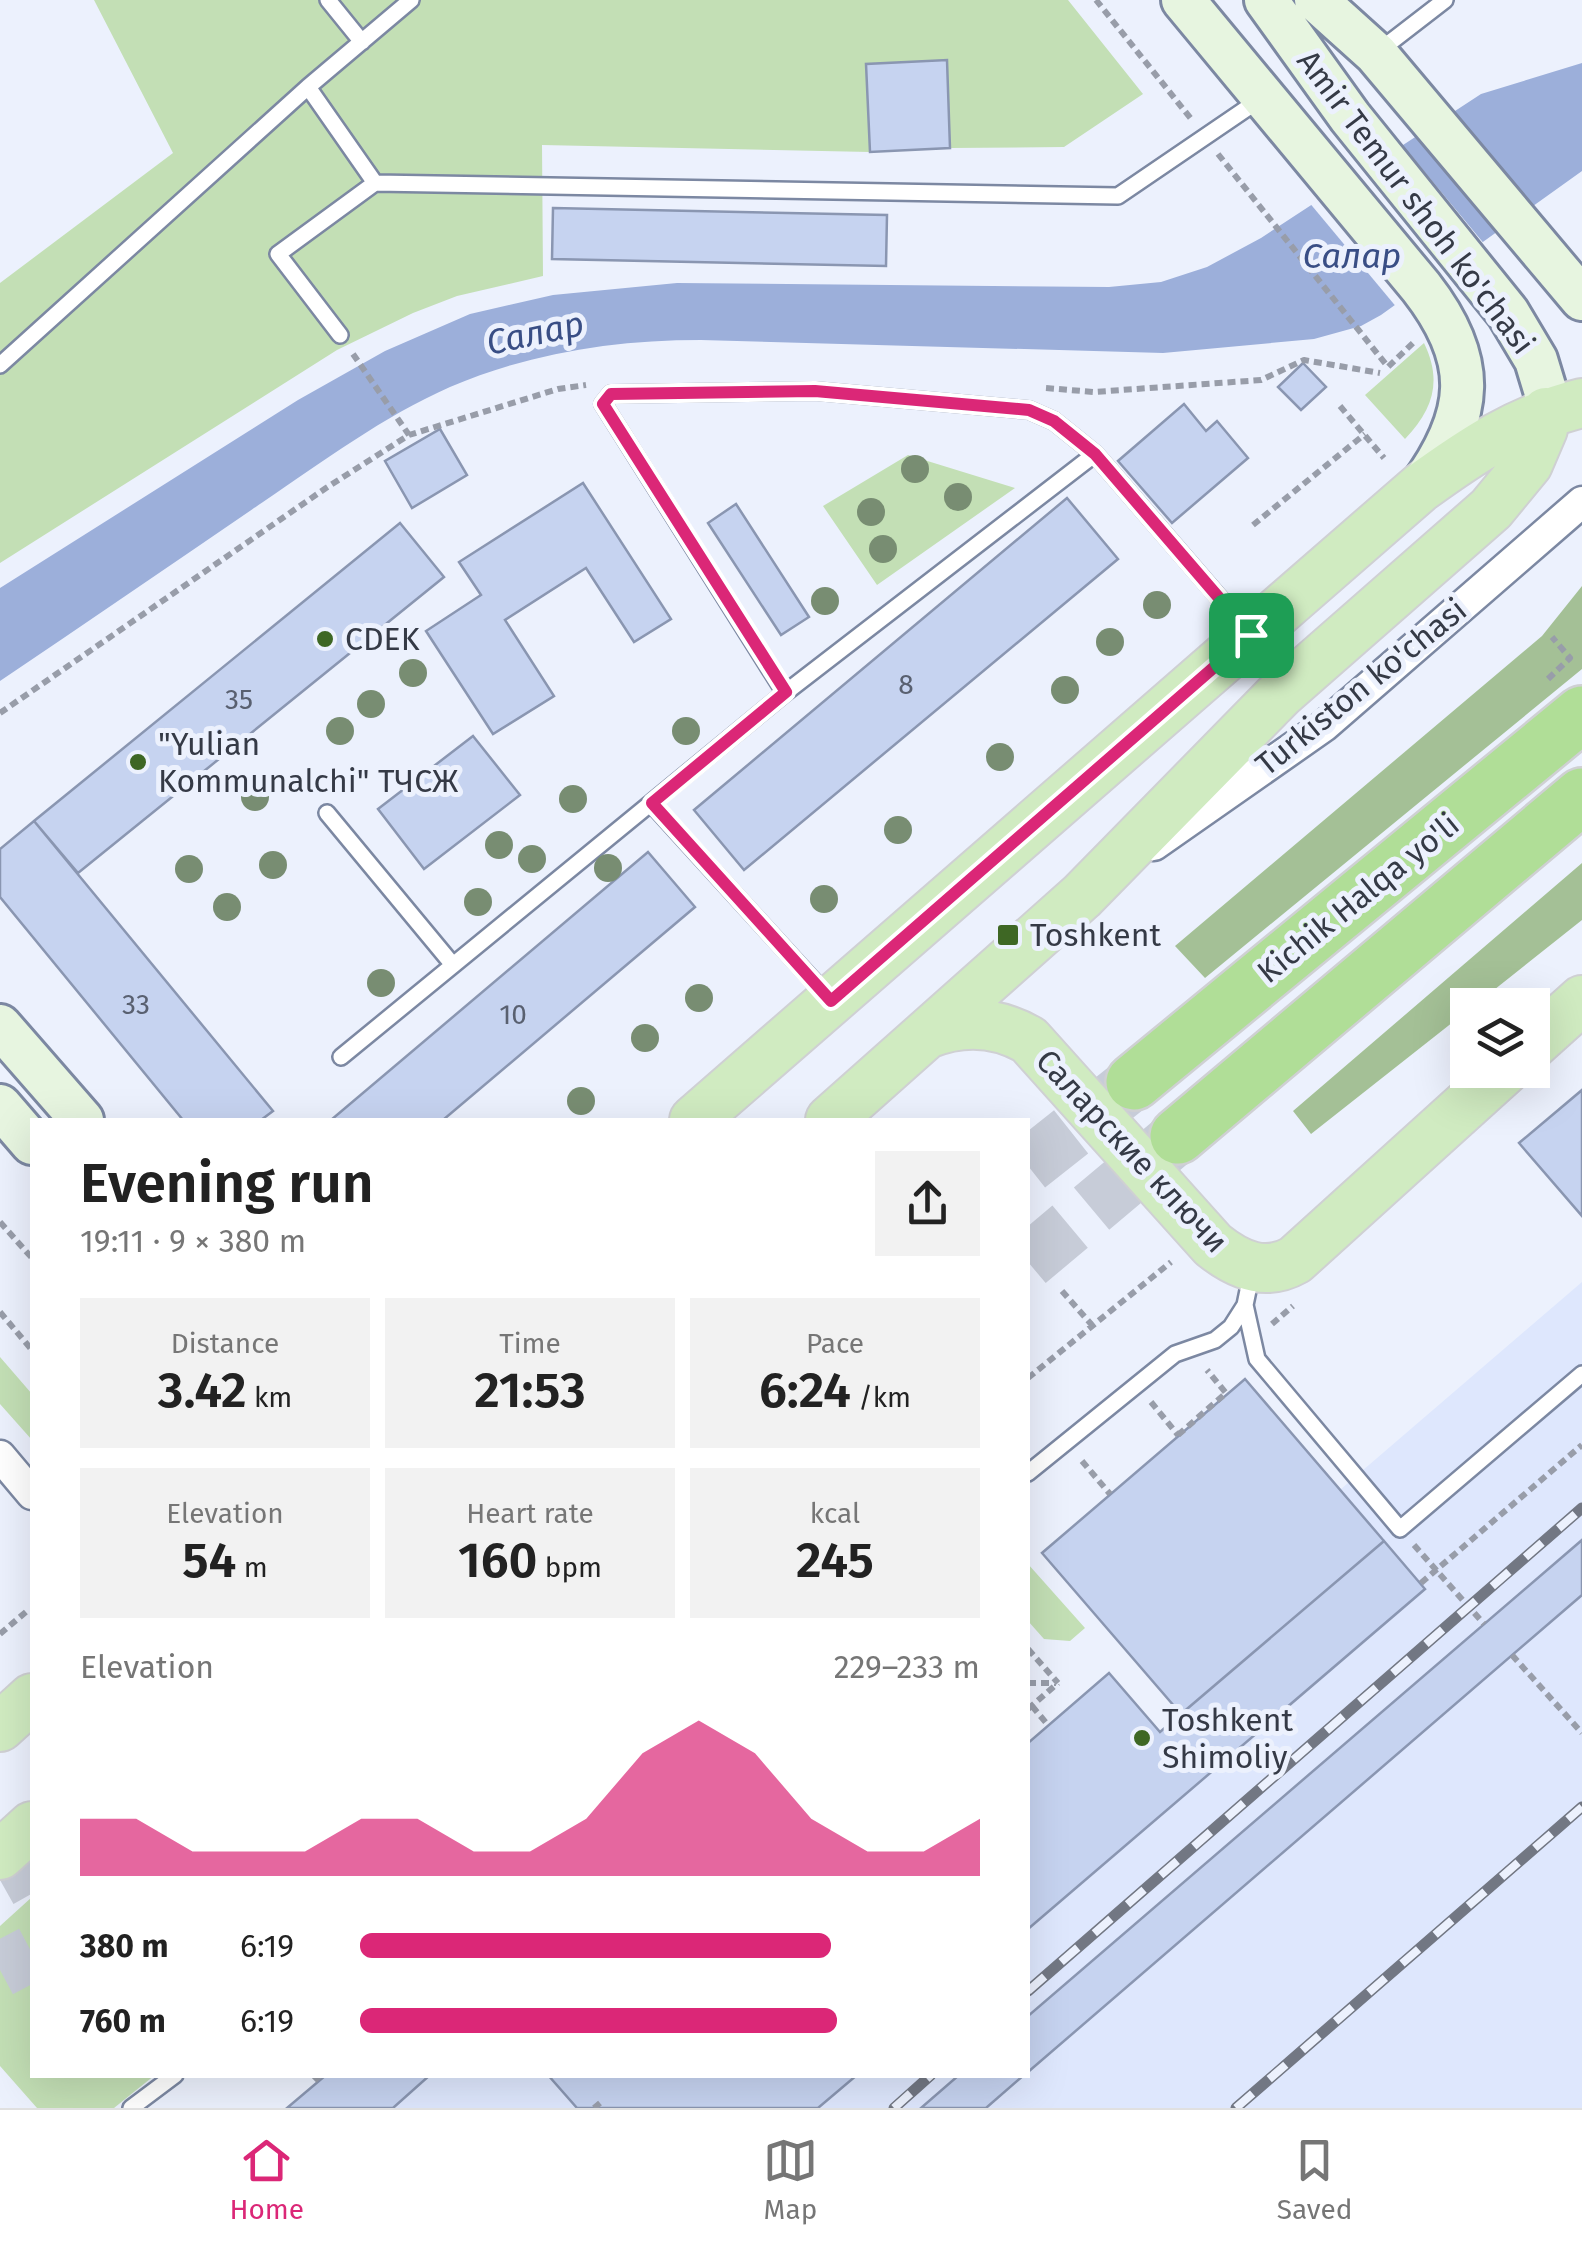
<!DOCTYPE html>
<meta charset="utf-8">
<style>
:root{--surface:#fff;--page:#f2f2f2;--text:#222;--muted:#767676;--line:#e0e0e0;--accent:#db2777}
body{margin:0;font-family:"Fira Sans",sans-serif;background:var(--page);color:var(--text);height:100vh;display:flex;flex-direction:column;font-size:38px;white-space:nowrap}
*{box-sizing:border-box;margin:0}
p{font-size:32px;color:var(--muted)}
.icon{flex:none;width:55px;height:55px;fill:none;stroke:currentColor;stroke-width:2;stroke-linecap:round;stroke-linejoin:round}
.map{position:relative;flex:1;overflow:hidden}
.sheet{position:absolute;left:30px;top:1118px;width:1000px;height:960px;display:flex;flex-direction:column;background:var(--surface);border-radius:0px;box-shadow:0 10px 40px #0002}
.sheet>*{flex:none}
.fabs{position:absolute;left:1450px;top:988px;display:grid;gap:20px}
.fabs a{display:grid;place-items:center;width:100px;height:100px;border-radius:0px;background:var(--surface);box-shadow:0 10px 40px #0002;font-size:50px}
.pin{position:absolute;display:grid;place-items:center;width:85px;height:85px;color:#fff;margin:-42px;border-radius:20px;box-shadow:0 5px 15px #0006}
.round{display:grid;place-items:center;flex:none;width:105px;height:105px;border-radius:0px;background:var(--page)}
.overview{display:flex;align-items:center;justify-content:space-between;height:170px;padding:0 50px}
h1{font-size:55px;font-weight:600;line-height:75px}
.stats{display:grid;grid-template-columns:repeat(3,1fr);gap:15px;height:170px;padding:10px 50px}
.stats div{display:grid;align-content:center;border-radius:0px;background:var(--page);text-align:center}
.stats b{font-size:50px;font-weight:600}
.stats small{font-size:28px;font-weight:400}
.stats p{font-size:28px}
.chart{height:280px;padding:20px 50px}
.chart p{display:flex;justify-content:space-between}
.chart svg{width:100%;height:180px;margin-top:10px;fill:var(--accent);opacity:.7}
ul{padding:0 50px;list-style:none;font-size:32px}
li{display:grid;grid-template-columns:160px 120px 1fr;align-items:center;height:75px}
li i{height:25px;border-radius:12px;background:var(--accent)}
.dock{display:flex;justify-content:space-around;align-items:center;height:140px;border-top:2px solid var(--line);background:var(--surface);font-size:28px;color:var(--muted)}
.dock a{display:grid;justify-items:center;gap:5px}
.dock .selected{color:var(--accent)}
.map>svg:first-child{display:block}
</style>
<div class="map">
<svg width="1582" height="2108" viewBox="0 0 1582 2108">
<rect width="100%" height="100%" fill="#ecf1fd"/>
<path fill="#dee7fd" d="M1582,1282V2108H287L326,2075H1028V1743L1109,1673L1159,1732L1181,1714L1042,1553L1245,1379L1341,1489Z"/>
<path fill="#c3dfb5" d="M94,0H1068L1143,94L1064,147L950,148L946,61L867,64L870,152L542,145L543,276L457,296L413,313L337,350L0,563V283L173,153Z
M1424,343C1442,380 1434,409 1405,439L1365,395Z
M908,455L1015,488L877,585L823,506Z
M0,1357L32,1394V1440L0,1404Z
M1028,1564L1085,1628L1070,1641L1044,1639L1028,1621Z
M32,1897V2075H155L114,2108H37L0,2066V1926Z"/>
<path fill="#a4c096" d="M1582,586V669L1205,978L1175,946L1542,636Z
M1582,863V920L1475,1005H1468L1467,1011L1311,1134L1293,1111Z"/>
<path fill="#9cafda" d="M1582,63V171L1381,315L1361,326L1314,339L1163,353L701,340C614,340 530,353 450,387C384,416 322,462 263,502C175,562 88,622 0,681V588L298,400L385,351L470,314L553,295L677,283L1109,287L1161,282L1207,267L1261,238L1481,94Z"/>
<path fill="#ecf1fd" d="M1399,141L1486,246L1398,309L1308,201Z"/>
<path fill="#c6d3f0" stroke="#8a96b1" stroke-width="2.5" d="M947,60L950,148L870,152L866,64Z
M553,208L887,215L886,266L552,259Z
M1303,363L1326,387L1301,410L1278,387Z
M1184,404L1206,431L1217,421L1248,458L1172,523L1118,461Z
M440,429L467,475L412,508L385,461Z
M583,483L671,619L634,642L586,568L505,620L554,696L493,734L426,631L481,595L459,562Z
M1067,498L1118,559L744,870L694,810Z
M736,504L809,617L781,635L708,523Z
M400,523L444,577L78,873L34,821Z
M473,736L520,795L424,869L378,809Z
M34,821L273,1111L261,1120H183L0,897V849Z
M648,852L695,907L443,1120H331Z
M1582,1090V1216L1519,1143Z
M1245,1379L1384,1541L1181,1714L1042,1553Z
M1582,1540V1595L1028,2072V2016Z
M1384,1541L1425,1589L1028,1929V1743L1109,1673L1160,1732Z
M326,2075H430L393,2108H287Z
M548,2075H857L818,2108H577Z
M959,2075H1024L986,2108H921Z"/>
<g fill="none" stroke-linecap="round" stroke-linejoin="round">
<path stroke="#c7ccd8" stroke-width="55" stroke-dasharray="55 28" stroke-linecap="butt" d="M1028,1166L1134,1082
M1028,1262L1178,1136
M0,1880L32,1862
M0,1970L32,1953"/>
<g stroke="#7c88a2" stroke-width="20">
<path id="lane" d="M328,0L362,42
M1379,51L1445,0
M308,87L375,183L1118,196L1259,100
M340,335L278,254L375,183
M0,365L308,87L411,0
M785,693L603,404L611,394L815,391L1029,410L1054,421L1095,454L1247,630
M651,803L785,693L1095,454
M327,813L453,965
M341,1057L651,803L829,998
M1245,1305L1257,1359L1400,1529L1582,1374
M1028,1473L1175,1354L1215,1340L1231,1327L1245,1305L1252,1271
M131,2108L175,2075"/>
</g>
<g stroke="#7c88a2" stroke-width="35">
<path id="street" d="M1154,845L1324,726L1582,502
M0,1456L32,1494"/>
</g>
<g stroke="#7c88a2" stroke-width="48">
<path id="secondary" d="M1183,0L1421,287C1478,360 1474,414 1420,488
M1266,0L1350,117L1508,313L1536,360L1546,393V412
M1316,0L1376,54L1582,299
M0,1026L82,1120
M0,1106L32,1143"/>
</g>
<g stroke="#cfd0d3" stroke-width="52">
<path id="primary" d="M927,1034C962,1020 996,1021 1029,1040L1213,1245C1238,1265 1265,1277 1295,1260L1505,1070
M1532,1045L1582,1000
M694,1120L1420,488C1471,451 1520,418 1582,403
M830,1120L1082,896L1280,694L1491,509L1528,464L1543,429L1546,412
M0,1727L32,1698
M0,1855L32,1826"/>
</g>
<g stroke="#cfd0d3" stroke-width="60">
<path id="highway" d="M1134,1082L1582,714
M1178,1136L1582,796"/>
</g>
<path stroke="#989da9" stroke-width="6" stroke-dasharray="8 5" stroke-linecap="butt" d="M1096,0L1192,120
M1218,154L1388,367L1413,343
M353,354L409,435
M1046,388L1094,392L1261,380L1304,360L1380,373
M1340,406L1384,458
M1253,525L1365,434
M1548,679L1570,658L1552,637
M0,713L326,488L409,435L558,389L586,385
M0,1222L32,1258
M1062,1291L1091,1324
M0,1312L32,1350
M1272,1324L1293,1306
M1028,1378L1171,1262
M1151,1402L1178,1435
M1178,1435L1226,1393L1207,1370
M1082,1461L1110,1494
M1414,1545L1484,1624
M1421,1583L1582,1445
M0,1634L27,1611
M1028,1649L1058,1683
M1512,1655L1582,1733
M1028,1683H1056
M1032,1706L1048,1725
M1028,1709L1058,1683
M313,2075L319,2081
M594,2108L600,2103"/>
<use href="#lane" stroke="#fff" stroke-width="15"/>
<use href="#street" stroke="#fff" stroke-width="30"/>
<use href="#secondary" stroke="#e7f5e0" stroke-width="42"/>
<use href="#primary" stroke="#d0ebc1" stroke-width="48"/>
<use href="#highway" stroke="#b0de97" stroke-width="55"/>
<g stroke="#727783" stroke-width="11">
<path id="rail" d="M1028,1991L1582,1508
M894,2108L931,2075
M1236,2108L1582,1807"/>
</g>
<use href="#rail" stroke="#ecf1fd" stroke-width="8" stroke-dasharray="22" stroke-linecap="butt"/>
</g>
<g fill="#788d72">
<circle cx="915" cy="469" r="14"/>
<circle cx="958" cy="497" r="14"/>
<circle cx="871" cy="512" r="14"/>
<circle cx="883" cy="549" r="14"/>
<circle cx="825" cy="601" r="14"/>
<circle cx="1157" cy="605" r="14"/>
<circle cx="1110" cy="642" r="14"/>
<circle cx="413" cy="673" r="14"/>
<circle cx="1065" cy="690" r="14"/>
<circle cx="371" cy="704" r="14"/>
<circle cx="340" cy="731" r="14"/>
<circle cx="686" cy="731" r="14"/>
<circle cx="1000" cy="757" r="14"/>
<circle cx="255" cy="797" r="14"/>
<circle cx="573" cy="799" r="14"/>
<circle cx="898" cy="830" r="14"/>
<circle cx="499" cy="845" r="14"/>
<circle cx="532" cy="859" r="14"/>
<circle cx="273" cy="865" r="14"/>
<circle cx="608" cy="868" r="14"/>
<circle cx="189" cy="869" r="14"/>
<circle cx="824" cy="899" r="14"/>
<circle cx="478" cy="902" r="14"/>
<circle cx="227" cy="907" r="14"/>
<circle cx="381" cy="983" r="14"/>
<circle cx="699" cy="998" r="14"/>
<circle cx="645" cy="1038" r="14"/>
<circle cx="581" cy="1101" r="14"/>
</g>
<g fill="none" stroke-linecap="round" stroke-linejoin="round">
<g stroke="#fff" stroke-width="20">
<path id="route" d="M815,391L1029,410L1054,421L1095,454L1251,635L831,1001L652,803L786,692L603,404L611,394Z"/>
</g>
<use href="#route" stroke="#db2777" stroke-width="12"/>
</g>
<g fill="#3e6724" stroke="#ecf1fd" stroke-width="4">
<circle cx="325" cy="639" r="10"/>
<circle cx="138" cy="762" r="10"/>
<rect x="996" y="923" width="24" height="24" rx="5"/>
<circle cx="1142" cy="1738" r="10"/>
</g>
<g text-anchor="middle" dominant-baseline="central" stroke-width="10" stroke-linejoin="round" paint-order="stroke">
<g font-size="28" fill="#596070">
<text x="906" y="684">8</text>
<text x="239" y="699">35</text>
<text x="136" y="1004">33</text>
<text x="513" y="1014">10</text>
</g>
<g font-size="32" fill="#353a46" stroke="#ecf1fd">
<text transform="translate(1416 202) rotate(53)">Amir Temur shoh ko'chasi</text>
<text transform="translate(1361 687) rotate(-39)">Turkiston ko'chasi</text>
<text transform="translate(1358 898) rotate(-39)">Kichik Halqa yo'li</text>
<text transform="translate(1132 1151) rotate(47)">Саларские ключи</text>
</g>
<g font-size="32" fill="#353a46" stroke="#ecf1fd" text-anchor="start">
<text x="345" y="639">CDEK</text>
<text x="158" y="744">"Yulian<tspan x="158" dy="37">Kommunalchi" ТЧСЖ</tspan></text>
<text x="1030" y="935">Toshkent</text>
<text x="1162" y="1720">Toshkent<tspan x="1162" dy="37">Shimoliy</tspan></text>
</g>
<g font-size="35" font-style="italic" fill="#394e85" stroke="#ecf1fd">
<text x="1352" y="256">Салар</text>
<text transform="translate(535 333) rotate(-12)">Салар</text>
</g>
</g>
</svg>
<div class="fabs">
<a><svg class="icon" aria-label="layers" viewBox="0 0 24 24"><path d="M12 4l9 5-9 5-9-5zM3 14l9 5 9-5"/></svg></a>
</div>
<div class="pin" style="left:1251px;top:635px;background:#1e9e55"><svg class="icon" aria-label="arrive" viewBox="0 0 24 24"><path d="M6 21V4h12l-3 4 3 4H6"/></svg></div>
<section class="sheet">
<div class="overview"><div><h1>Evening run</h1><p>19:11 · 9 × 380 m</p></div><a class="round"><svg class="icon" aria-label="share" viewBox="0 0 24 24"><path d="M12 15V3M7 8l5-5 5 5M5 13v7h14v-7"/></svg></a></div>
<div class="stats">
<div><p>Distance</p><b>3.42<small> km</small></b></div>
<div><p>Time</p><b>21:53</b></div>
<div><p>Pace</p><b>6:24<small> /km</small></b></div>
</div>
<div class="stats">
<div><p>Elevation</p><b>54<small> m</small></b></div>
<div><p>Heart rate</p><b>160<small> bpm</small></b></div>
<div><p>kcal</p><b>245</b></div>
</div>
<div class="chart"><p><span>Elevation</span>229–233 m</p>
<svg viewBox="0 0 160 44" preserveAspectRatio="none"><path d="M0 44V30L10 30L20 38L30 38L40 38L50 30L60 30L70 38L80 38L90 30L100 14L110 6L120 14L130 30L140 38L150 38L160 30V44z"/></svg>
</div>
<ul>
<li><b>380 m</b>6:19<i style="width:76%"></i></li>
<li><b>760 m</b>6:19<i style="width:77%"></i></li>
</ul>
</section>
</div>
<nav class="dock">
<a class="selected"><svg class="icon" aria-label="home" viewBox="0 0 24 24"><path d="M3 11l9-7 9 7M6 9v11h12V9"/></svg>Home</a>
<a><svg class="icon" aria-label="map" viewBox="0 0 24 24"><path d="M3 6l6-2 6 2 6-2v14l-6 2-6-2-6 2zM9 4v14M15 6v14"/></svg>Map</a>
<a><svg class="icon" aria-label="saved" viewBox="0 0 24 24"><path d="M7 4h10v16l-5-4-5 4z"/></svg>Saved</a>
</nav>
